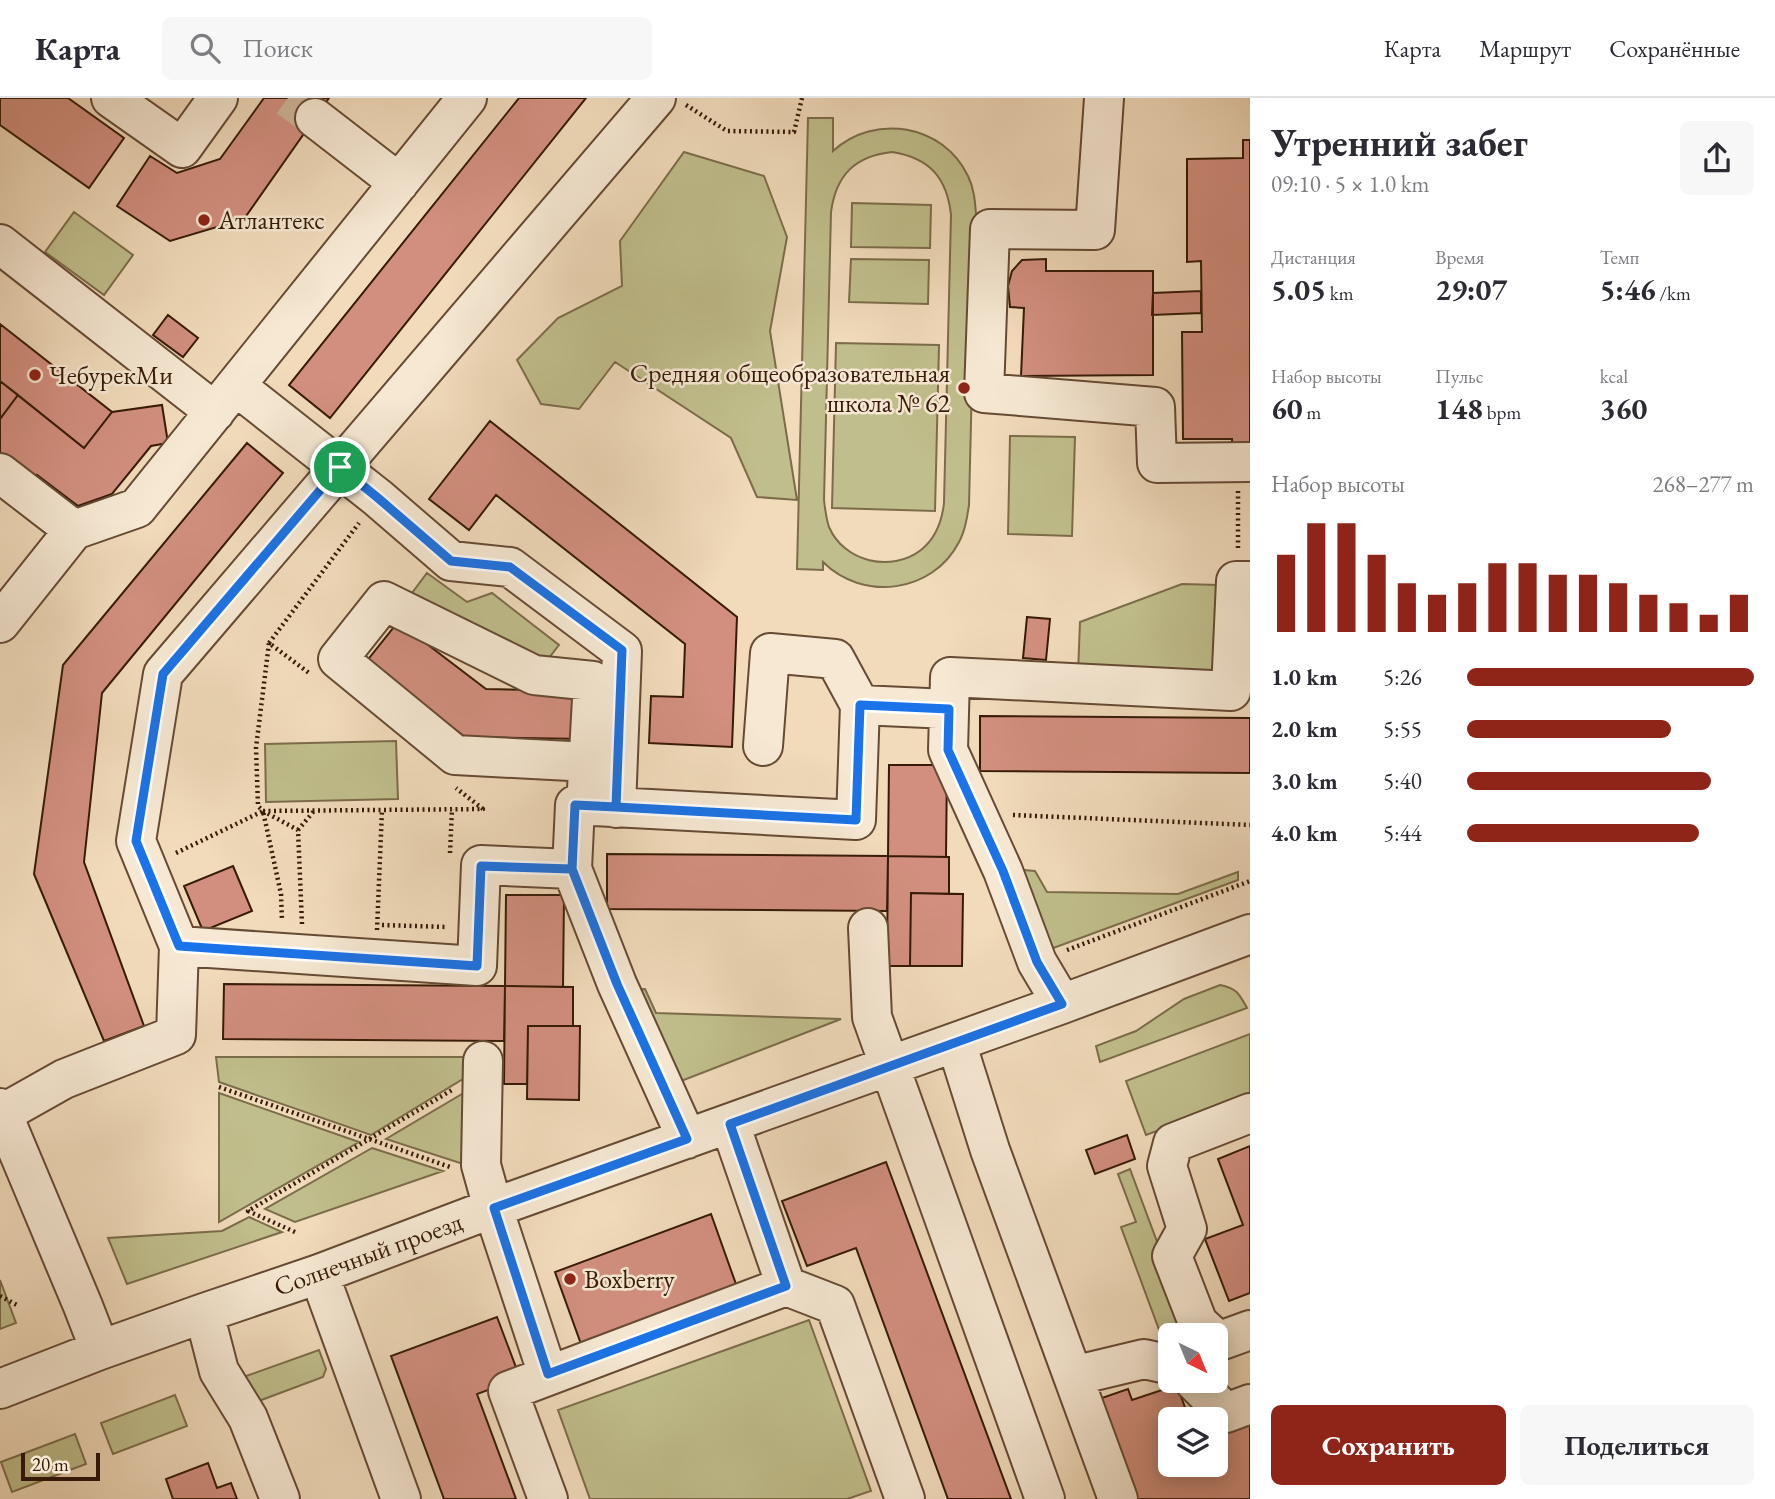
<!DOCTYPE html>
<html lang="ru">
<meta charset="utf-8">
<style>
:root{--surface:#fff;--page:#f7f7f7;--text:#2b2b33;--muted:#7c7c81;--line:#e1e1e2;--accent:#8f2418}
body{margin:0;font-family:"EB Garamond",serif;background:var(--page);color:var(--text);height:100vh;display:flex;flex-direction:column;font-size:26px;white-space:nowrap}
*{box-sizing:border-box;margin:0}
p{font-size:23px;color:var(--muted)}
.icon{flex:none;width:38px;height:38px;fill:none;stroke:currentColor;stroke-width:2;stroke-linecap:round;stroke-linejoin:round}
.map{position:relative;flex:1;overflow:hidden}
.details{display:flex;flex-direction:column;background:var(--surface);width:525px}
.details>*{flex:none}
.needle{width:46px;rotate:137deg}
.fabs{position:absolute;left:1158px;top:1225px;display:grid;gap:14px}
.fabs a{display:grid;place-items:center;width:70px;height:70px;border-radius:10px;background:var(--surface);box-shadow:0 4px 18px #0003;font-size:35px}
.scale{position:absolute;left:21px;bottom:18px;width:79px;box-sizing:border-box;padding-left:7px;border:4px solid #371a07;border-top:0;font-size:19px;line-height:24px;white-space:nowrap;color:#371a07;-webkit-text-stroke:5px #f6e8d3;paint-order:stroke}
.pin{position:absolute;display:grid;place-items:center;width:60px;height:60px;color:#fff;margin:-30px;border:4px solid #fff;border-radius:50%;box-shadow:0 2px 7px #0007}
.round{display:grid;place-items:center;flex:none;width:74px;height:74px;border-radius:10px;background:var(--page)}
.summary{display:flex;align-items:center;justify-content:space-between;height:119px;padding:0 21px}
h1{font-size:38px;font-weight:700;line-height:52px}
.stats{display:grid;grid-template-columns:repeat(3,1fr);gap:10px;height:119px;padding:7px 21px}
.stats div{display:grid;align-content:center}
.stats b{font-size:30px;font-weight:700}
.stats small{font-size:19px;font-weight:400}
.stats p{font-size:19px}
.chart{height:196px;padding:14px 21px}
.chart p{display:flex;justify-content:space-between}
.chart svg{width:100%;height:126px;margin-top:7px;stroke:var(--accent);stroke-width:6}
.action{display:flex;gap:14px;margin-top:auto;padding:14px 21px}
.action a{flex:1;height:80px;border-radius:10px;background:var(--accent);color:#fff;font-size:28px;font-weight:700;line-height:80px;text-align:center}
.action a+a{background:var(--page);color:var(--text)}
ul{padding:0 21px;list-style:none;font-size:23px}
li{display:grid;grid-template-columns:112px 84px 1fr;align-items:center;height:52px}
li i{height:18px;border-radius:9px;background:var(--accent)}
header{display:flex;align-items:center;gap:42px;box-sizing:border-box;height:98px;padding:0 35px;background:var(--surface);border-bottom:2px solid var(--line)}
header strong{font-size:33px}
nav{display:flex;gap:38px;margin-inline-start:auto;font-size:24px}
.search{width:490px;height:63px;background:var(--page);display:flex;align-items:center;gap:18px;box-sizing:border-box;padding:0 24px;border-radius:10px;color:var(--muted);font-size:26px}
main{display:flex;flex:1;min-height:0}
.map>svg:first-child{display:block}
</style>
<header>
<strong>Карта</strong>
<div class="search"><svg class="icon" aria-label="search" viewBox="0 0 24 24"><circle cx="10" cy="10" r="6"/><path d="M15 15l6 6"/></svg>Поиск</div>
<nav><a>Карта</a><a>Маршрут</a><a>Сохранённые</a></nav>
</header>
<main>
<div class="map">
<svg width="1250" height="1401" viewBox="0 0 1250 1401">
<rect width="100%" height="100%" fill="#f1dbbb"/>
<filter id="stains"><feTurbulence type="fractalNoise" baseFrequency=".00286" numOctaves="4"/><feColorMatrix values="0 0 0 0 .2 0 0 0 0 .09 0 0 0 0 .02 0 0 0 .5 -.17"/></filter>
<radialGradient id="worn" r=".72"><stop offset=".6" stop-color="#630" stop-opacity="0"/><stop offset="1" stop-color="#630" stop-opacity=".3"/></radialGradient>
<path fill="#c0be8c" stroke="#7c6c4a" stroke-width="2" fill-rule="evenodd" d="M808,20H833V53C875,15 943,26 968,78C974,90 975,103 976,116L969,407C967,420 965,433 959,444C933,495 863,504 823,464V472L797,471ZM892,54C930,60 947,80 951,117L944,405C942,423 936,440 921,452C891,475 844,464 829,429C826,420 825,411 824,402L831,114C836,77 855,58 892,54Z
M684,54L764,78L787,139L770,233L797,402L757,399L731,340L615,264L579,311L541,306L517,262L558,220L622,188L620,143Z
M852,105L931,107L930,150L851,149Z
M74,114L133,157L104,197L45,154Z
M851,161L929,162L928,206L849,204Z
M836,245L939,247L935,413L832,410Z
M1010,338L1075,339L1072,438L1008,436Z
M427,475L467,504L492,495L559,547L548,561L451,528L409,499Z
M1182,486L1219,487L1216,580L1078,575L1080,524Z
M396,643L398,701L266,704L265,646Z
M1024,772L1035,773L1047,794L1178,796L1238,774V782L1048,852L1019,779Z
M1220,887C1236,890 1239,895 1247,910L1100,964L1096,948L1136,933L1184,901Z
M645,891L656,915L841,921L676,985L628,892Z
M1250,936V999L1146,1037L1126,983Z
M216,959H475L471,976L371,1037L219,984Z
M467,993L463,1066L386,1041Z
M219,995L359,1044L219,1124Z
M372,1050L443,1073L295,1124L265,1111Z
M1130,1071L1188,1227L1161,1237L1121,1129L1136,1124L1118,1076Z
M249,1119L282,1134L127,1186L108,1140L222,1133Z
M0,1182L16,1225L0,1231Z
M809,1222L871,1393L847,1401H590L558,1312Z
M319,1252L326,1271L323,1279L256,1304L235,1282Z
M175,1297L187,1328L113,1356L101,1325Z
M75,1336L86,1366L12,1394L1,1364Z"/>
<path fill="#d28f7f" stroke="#371a07" stroke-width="2" d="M0,0H68L124,40L89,90L0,27Z
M264,0H329L244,121L170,143L117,108L150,58L177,75L220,61Z
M519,0H586L330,320L289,287Z
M1243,42H1250V361H1232V341H1183L1182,234H1202L1201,163L1187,164V61L1243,60Z
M1046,161V173H1153V277L1021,278L1024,210L1010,209L1008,188L1012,173L1022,162Z
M1201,193V215L1152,217L1153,195Z
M168,217L198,240L183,259L153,237Z
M0,226L112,314L84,350L0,283Z
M0,283L18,297L0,321Z
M18,297L84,350L112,314L162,307L168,345L151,348L112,396L78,408L37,377L28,389L0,367V321Z
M490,323L737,519L732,649L649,645L651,598L683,599L685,546L496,397L469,432L429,401Z
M247,345L283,375L102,595L84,764L144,928L104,943L34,776L63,567Z
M1027,519L1050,521L1046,562L1023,560Z
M398,524L486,591L584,593L582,641L465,639L366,564Z
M980,618L1250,620V675L980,673Z
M889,667H947L946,759L888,758Z
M607,756L888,758L887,813L607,811Z
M888,758L949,759V796L911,795L910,868H887Z
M233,768L252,813L203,833L184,788Z
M911,795L963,796L962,868H910Z
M506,797H564L563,889L505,888Z
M224,886L505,888L504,943L223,941Z
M505,888L573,889V928H528L527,986H504Z
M528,928H580L579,1002L527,1001Z
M1127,1037L1135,1061L1095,1076L1086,1052Z
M1250,1048V1195L1229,1203L1205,1141L1243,1127L1218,1061Z
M886,1064L1011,1401H948L856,1150L807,1168L782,1103Z
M711,1116L737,1189L581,1246L555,1174Z
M497,1219L520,1280L477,1296L516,1401H444L391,1258Z
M1177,1287L1189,1321H1171V1367H1216V1327L1250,1315V1401H1127L1093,1303L1128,1291L1132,1302Z
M208,1365L217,1390L231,1385L237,1401H173L166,1381Z"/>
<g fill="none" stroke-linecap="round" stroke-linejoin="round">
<path stroke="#ccb497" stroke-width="38" stroke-dasharray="38 19" stroke-linecap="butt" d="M288,0L315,20"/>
<g stroke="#664a34" stroke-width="42">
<path id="minor" d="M111,0L182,50L218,0
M1104,0L1095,132L990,131L984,295L1155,309L1157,365L1250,364
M315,20L399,85
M0,146L215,314
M236,288L378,400L451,463L510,469L622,553L616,710
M0,375L74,432
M0,525L74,432L137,410L467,0
M763,648L770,555L835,561L860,607
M589,664L455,657L338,561L384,503L534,577L593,583L587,691L591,708
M868,830L872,919L1045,1401
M179,848L136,743L163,576L656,0
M1062,906L1037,864L1003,773L948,652L950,579L1231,593L1236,483H1250
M956,944L990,1052L1118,1401
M483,963L481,1067L493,1110L548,1277
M0,1010L83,1208L100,1252
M0,1017L64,981L176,937L179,848L477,868L481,767L572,771
M730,1026L786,1188
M687,1041L617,886L572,771L575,707L856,722L860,607L949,611
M319,1176L401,1401
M204,1215L219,1273L248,1320L280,1401
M1211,1237L1198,1225L1172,1158L1187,1131L1167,1068L1173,1045L1250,1015
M1216,1242L1217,1244L1250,1232
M1073,1278L1144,1261L1171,1267
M1194,1283L1226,1315L1250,1306
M0,1291L100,1252L204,1215L319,1176L493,1110L1062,906L1250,836
M548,1401L508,1293L786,1188L835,1207L905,1401"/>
</g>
<path stroke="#371a07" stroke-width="4.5" stroke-dasharray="2 3.5" stroke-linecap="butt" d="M686,7L727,33L794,34L802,0
M1238,393V451
M269,545L359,425
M263,713L483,711L456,690
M1013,717L1250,727
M298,732L314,713
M176,755L263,713L281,796L282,823
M450,755L452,711
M302,826L298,732L263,713L258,708L256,650L269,545L309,575
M382,827L447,829
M377,832L382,712
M1067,852L1250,783
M219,989L450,1069
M295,1134L248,1113L452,992
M0,1198L17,1207"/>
<use href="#minor" stroke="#f6e8d3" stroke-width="38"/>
</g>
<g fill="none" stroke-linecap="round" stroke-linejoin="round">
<g stroke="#fff" stroke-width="14">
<path id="route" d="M340,369L378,400L451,463L510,469L622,552L616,709L575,707L572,771L617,886L687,1041L494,1110L548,1276L786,1188L730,1026L1062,906L1037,864L1003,773L948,652L949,611L860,607L856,722L616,709L575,707L572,771L481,768L477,868L179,848L136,743L163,576L340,369"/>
</g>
<use href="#route" stroke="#1a73e8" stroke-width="9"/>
</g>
<g fill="#8f2418" stroke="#f6e8d3" stroke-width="2.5">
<circle cx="204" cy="122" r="7"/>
<circle cx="35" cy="277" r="7"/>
<circle cx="964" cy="290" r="7"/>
<circle cx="570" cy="1181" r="7"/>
</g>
<g text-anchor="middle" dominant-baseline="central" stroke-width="5" stroke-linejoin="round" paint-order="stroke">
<g font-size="26" fill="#371a07" stroke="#f6e8d3" text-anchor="start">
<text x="218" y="122">Атлантекс</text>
<text x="950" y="275" text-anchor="end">Средняя общеобразовательная<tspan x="950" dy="30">школа № 62</tspan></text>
<text x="49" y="277">ЧебурекМи</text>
<text x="584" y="1181">Boxberry</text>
</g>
<g font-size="26" fill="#371a07" stroke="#f6e8d3">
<text transform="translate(368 1156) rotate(-20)">Солнечный проезд</text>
</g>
</g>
<rect width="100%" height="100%" filter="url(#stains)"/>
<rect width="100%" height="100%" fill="url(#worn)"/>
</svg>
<div class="fabs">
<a><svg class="needle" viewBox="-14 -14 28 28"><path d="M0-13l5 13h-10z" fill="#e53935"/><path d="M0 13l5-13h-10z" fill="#7c7c81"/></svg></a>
<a><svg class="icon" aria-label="layers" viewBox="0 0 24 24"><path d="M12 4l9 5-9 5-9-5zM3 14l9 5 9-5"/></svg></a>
</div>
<div class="scale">20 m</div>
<div class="pin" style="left:340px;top:369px;background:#1e9e55"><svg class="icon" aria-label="arrive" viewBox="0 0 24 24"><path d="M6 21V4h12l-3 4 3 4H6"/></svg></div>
</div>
<section class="details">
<div class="summary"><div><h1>Утренний забег</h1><p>09:10 · 5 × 1.0 km</p></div><a class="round"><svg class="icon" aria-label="share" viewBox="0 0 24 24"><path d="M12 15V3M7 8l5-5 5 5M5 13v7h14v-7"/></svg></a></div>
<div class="stats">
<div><p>Дистанция</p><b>5.05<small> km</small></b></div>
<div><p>Время</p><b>29:07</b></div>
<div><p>Темп</p><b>5:46<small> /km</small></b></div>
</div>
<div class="stats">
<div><p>Набор высоты</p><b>60<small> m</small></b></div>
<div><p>Пульс</p><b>148<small> bpm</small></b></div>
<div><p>kcal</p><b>360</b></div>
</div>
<div class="chart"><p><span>Набор высоты</span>268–277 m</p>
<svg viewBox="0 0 160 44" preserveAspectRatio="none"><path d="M5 44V17M15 44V6M25 44V6M35 44V17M45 44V27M55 44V31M65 44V27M75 44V20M85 44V20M95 44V24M105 44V24M115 44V27M125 44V31M135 44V34M145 44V38M155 44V31"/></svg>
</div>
<ul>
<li><b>1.0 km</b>5:26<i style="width:100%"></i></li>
<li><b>2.0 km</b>5:55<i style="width:71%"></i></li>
<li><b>3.0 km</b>5:40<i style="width:85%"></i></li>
<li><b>4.0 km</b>5:44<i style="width:81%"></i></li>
</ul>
<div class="action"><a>Сохранить</a><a>Поделиться</a></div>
</section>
</main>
